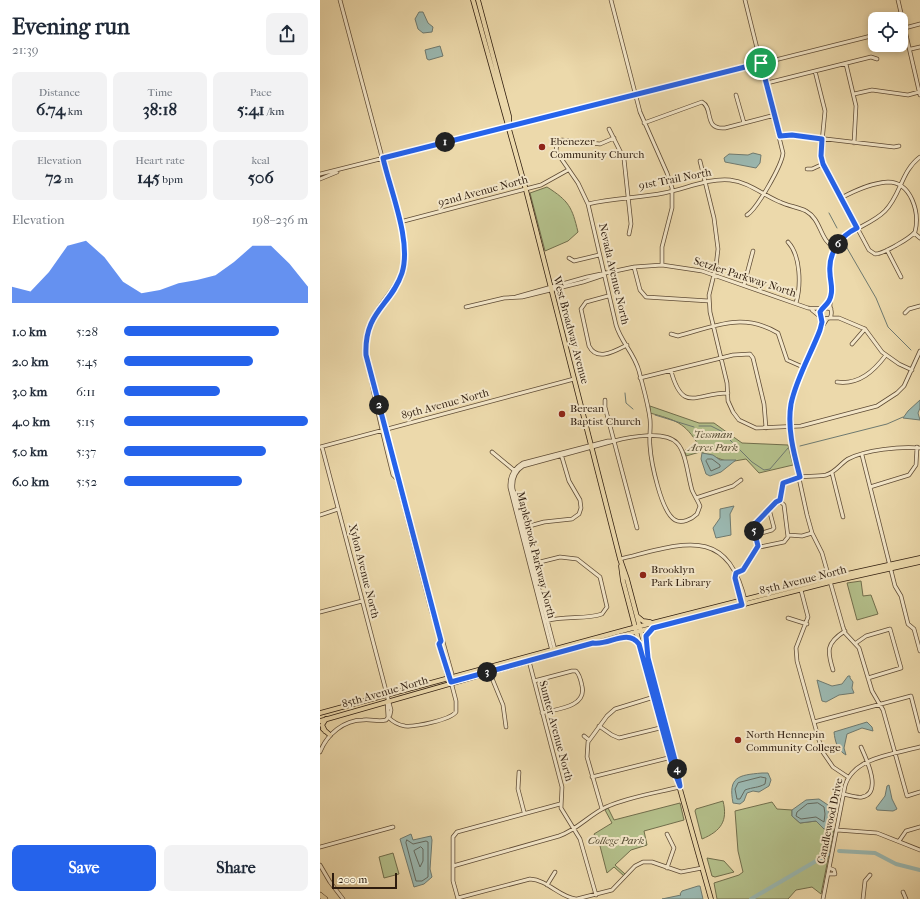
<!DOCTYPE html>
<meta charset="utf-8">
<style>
:root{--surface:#fff;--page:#f2f2f3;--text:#1f2937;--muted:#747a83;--accent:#2563eb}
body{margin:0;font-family:"IM FELL French Canon",serif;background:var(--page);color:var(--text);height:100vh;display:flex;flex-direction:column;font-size:15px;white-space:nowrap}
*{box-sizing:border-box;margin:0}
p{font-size:13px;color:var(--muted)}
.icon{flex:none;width:22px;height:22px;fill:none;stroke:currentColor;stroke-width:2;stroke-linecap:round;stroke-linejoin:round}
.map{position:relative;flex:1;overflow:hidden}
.side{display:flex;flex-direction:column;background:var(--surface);width:320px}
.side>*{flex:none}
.tools{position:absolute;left:548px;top:12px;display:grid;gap:8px}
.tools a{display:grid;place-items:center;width:40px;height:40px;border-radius:8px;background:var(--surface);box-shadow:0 2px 6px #0003;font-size:20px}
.scale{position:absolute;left:12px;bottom:10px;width:65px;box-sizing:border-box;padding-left:4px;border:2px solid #2e1c0e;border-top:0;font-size:11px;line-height:14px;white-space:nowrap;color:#2e1c0e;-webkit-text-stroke:3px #f3e6c8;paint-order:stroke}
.pin{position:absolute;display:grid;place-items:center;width:34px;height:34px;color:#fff;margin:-17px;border:2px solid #fff;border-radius:50%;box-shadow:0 1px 4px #0007}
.km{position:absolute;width:20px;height:20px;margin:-10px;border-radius:50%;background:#222;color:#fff;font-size:11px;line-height:20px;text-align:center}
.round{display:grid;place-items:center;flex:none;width:42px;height:42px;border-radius:8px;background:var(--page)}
.head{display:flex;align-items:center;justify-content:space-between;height:68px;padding:0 12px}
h1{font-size:22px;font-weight:700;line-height:30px}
.stats{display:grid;grid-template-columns:repeat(3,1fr);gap:6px;height:68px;padding:4px 12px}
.stats div{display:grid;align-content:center;border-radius:8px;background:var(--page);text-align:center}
.stats b{font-size:17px;font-weight:700}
.stats small{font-size:11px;font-weight:400}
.stats p{font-size:11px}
.chart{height:112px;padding:8px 12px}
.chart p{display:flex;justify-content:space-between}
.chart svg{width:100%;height:72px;margin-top:4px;fill:var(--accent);opacity:.7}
.button{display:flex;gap:8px;margin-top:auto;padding:8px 12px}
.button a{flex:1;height:46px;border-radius:8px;background:var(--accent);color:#fff;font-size:16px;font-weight:700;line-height:46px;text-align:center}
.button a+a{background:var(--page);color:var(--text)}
ul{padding:0 12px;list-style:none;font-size:13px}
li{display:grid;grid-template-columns:64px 48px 1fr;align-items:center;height:30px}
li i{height:10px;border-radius:5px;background:var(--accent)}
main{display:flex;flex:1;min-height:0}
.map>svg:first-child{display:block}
</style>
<main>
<section class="side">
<div class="head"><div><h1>Evening run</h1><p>21:39</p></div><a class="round"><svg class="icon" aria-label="share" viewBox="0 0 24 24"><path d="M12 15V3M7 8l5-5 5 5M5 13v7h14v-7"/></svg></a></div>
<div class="stats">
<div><p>Distance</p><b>6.74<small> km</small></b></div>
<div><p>Time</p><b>38:18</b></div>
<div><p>Pace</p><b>5:41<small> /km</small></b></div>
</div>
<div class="stats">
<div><p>Elevation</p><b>72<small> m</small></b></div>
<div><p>Heart rate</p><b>145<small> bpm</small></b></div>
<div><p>kcal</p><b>506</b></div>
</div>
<div class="chart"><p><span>Elevation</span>198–236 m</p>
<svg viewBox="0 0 160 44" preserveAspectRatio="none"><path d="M0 44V34L10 37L20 25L30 9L40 6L50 16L60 31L70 38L80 36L90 32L100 30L110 27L120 19L130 9L140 9L150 20L160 34V44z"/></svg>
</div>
<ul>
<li><b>1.0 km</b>5:28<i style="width:84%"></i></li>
<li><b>2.0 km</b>5:45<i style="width:70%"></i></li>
<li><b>3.0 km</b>6:11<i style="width:52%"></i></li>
<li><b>4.0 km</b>5:15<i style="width:100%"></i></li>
<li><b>5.0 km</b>5:37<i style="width:77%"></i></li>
<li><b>6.0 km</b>5:52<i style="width:64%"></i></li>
</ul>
<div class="button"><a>Save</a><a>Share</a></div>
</section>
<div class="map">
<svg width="600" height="899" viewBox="0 0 600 899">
<rect width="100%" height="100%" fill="#ecd9ab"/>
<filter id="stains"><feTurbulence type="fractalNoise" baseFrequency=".005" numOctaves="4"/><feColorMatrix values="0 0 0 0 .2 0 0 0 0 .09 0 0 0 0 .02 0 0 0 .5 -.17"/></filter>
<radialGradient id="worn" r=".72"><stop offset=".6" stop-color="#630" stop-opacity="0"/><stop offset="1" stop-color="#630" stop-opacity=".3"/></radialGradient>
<path fill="#b4c08b" stroke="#716e4c" d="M227,187C249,201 252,207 258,232L248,241L225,251L210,193Z
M330,406L379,423H394L422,443L468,445L473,465L439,473L426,459L409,462L380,452L366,456L365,450L379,446C365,422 355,420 330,413Z
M541,581L543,596L551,595L558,614L537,620L527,583Z
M403,801C408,821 401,831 382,839L375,811L376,809Z
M452,802L457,809L472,810V816L480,823L496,821L504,829H514L501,894L492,887L476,890L468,899H397L394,883L419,875L423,872L418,851L415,811Z
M360,803L364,820L324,831L327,845L311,850L295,865L305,874L304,876L294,867L287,873L280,846L274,834L292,823L285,810L288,808L294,820Z
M73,853L79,874L64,878L59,857Z
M387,858L404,861L414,872L395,877L392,876Z"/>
<path fill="#9bb9b2" stroke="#6f7a70" d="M99,12H103L108,23L113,27L112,32L103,33L98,29L95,19Z
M120,46L123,56L109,60L107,59L105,50Z
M433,153L441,155L440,163L436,168L405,162L404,158L409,154L428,155Z
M600,400V408L598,413L600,420L583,418L588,411Z
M382,453L393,455L400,460H416L401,472L390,476L386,474L381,459Z
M414,506L410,514L411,535L396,538L393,528L400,518V509Z
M528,676H530V678L533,682L532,688L534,693L519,695L506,702L502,701L497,680L512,686L522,684Z
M547,722L552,727L553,731L542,728L527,734L524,748L526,755C517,750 515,741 514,732Z
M442,773H448L451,780L449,786L439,792L433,791L427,793L424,801L420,804L413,803C408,777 418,775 442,773Z
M569,785L572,799L577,809L573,811L557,810L556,808L565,796L567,786Z
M499,799L508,805C509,813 511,823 504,829L496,821L480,823L472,816V810L486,800Z
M91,834L93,840L111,836L112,840L110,869L112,877L104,884L94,887L80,839Z
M378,886H380L383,899H342L361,895L360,894L362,891Z"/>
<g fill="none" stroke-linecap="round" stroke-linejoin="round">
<path stroke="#646a60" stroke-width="1" d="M388,459H392L400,465V467L391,471L386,461Z
M441,777L446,778L445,784C438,788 433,787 425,790L420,799H417L415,789L418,783Z
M498,803L504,807L505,814L504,822L496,817L481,819L476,816L477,812L487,804Z
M87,840L93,844L106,841L108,842V877L102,881H96L86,843Z
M101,847L103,849V861L100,867L94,851Z"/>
<path stroke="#6f7a70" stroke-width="1" d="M509,213L517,228
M527,248L556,298L568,327L591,350
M305,393L306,403L313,409
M335,415L374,427
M379,426H391L403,432
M406,436L432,462L444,470L450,469L468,448
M480,446L567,424L583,417"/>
<path stroke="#9bb9b2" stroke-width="4" d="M519,851L555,853L576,864L600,870
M431,899L508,854"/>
<g stroke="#5e4b35" stroke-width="4.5">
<path id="minor" d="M20,0L85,243C88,288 58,295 48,331C43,348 47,363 51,379C57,411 65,443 73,475L77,479
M291,0L320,112L347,173L352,188V208L342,247V265
M425,0L463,153C462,165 437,209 427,215
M578,0L600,95
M581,29L600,24
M591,49L600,47
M526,64L536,106L534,143
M495,71L505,111L501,152L503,164L549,250L555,254C562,254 569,249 575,246C582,242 590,238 595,232C600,212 591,182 568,182C551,183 536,190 521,198
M447,83L551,57L557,59
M534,94L552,90L588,95L599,92
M416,95L424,123
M324,123L382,102C394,108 383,130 405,128L455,115
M289,129L304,159L311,224L309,234
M460,137L472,135L574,147L579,146
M380,161L394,218L398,249L396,266L389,295L390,312L407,383L408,401L413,412L419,420L436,428L481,426L557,406L577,393L584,386L600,351
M487,169H492L503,164
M0,174L555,35
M0,179L17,172
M268,204C294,198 319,198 344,193C365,189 388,178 410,180C429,182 443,195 460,202C468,206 478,207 486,211C502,220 499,240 515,248
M80,222L221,185L248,170
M594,233L600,238
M468,242C481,256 481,286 476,303
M567,250L581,277
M249,258L254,261L279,255
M314,267L320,290L326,297L389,301
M424,285L433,251
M288,296L266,302L261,309L269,346C277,362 295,351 307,345
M196,297L267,277L314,267L342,265L382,271L488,308C496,309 506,307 511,309
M146,307L184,298L202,297L263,282L284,275
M492,310L503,319L510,318C513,313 511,311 510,306C510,301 511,296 512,291C512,280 508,269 511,258C519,229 547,229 565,211C581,195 581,171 600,157
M585,313L589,309L600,306
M510,318H519L545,329L562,352L579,364L592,370
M507,319L500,330L474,392L471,406L472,446L487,515L492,533L502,553L523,627L525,633L539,648L552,691L563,710L587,796L600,792
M351,334L358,336C395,326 423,312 458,333L467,360L485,368
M532,344L545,329
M351,371C363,414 376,393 408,393
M320,378L413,355L430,354L433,358L444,404L446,428
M517,382C539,385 554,371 566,355
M53,386L111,610L121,641L123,642L132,674L130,678
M285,400V407L317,528
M294,441C309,437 345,430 357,443C366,452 368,477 372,490C374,495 378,501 380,506L377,514C372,519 362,524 355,520C341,512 331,462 330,446C329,437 331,428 330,419C328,403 323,387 319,371C314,353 301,342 296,325L268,204L258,183L236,151L237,143L242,140L280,144L294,138
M0,447L254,379
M172,452L195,471
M542,455L575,586L581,596L588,624L594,629L600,651
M512,473L523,517
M550,487L589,475L596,465L597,447
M376,498L413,486L421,480
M460,501L462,484C472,473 493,478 506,475C516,472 520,464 528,459C545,450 581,446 600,448
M460,501L464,505L468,537L464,542L440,547L437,545L433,526L455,502Z
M0,515L18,509
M202,528L224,522L252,519L259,514L261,508L260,500L249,481L241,454
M435,535L452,530L454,528L449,509
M468,535L482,536L492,533
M300,559C362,544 408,523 426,604
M212,564L240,557L257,559L280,577L287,607L282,614C265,620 246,615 226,621
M416,573L423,570L438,546
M416,573L415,578L421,602
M481,590L488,617L476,648L477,661L502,751L513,767L528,777
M0,612L42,601
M468,618L487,624
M536,643L546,636L570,629L581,668L548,678
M233,655L190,488C189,477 193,469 203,463L288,441H294L203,466C195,471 192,479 193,489L235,650
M209,661L242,787L241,808L260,839L276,895
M513,670C507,651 506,643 525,631
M169,671L183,705L186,727
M214,681L252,671H256C260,675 261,681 262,686C267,707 237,709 222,713
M67,701L68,717
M68,717C73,722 78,725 85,726C95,727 130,720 136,712V701L130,678L127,675L119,644L121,641
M494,722L591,696L600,731
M279,726L292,735L299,738L344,727
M264,736L269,740
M0,752C7,734 24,720 43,720C51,719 58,722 66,720L70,715L71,710L2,447
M199,772L198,789L204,812
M272,777L352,757
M523,794C529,795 536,798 542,797C563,793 546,758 541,747
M282,809L267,757L268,742L287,716L295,709L334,697
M517,830L557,833L600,850
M579,841L586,831L600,827
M0,847L73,827
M0,865L10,882L23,899
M133,866L239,836C257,830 269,815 286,807C308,797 335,793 360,787
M347,868L354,848L347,834
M508,874H515L514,870L509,868
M227,885L235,872
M583,892L586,899
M138,898L210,879C228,880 239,897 256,899
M138,899L133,881V837L137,832L240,804
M257,899L292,890L315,866L323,862H332L361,872L382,868
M503,899L525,786C533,757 575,754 600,747
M543,899L545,881L550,875"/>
</g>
<g stroke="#2e1c0e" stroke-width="5.5">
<path id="major" d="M153,0L206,190L300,559L307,579L356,764L360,786
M158,0L189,116V126
M301,566L303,581L325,665L391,899
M317,616L323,621L330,622
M305,637H311L318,643
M325,642L326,636L331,629
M0,713L309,629L509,578L600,558
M0,721L273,643L510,582L600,562
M3,729L10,735
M5,731L2,725L6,719"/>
</g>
<g stroke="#2e1c0e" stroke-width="6">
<path id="highway" d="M0,895L5,899"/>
</g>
<use href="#minor" stroke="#f3e6c8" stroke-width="3"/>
<use href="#major" stroke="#ecd9ab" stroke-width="4"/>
<use href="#highway" stroke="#ecd9ab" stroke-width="5"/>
</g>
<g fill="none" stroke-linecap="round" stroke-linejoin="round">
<g stroke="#fff" stroke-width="8">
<path id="route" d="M441,63L460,136L472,135L502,139L501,156L503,164L537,228C520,236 508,253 510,273C510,280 513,288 511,295C510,304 503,306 500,312L502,322L500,330C491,354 476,379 471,404C467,429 474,454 480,477L463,483L460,500L456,502L433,526L438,546L423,570L416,573L415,578L422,605L333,628L326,636L328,658L356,764L360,786L353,768L319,644C307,628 289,646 273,643L131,682L119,644L121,641L46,355C44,311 71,306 82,273C92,241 70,190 63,158Z"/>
</g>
<use href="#route" stroke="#2563eb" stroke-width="5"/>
</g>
<g fill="#8f2418" stroke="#f3e6c8" stroke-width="1.5">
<circle cx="222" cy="147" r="4"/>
<circle cx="242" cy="414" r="4"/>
<circle cx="323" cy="575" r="4"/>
<circle cx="418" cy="740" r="4"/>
</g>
<g text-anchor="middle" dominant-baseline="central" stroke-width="4" stroke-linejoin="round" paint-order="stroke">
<g font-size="11" fill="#2e1c0e" stroke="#f3e6c8" text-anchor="start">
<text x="230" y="141">Ebenezer<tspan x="230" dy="13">Community Church</tspan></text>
<text x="250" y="408">Berean<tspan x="250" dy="13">Baptist Church</tspan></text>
<text x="331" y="569">Brooklyn<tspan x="331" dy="13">Park Library</tspan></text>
<text x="426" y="734">North Hennepin<tspan x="426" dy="13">Community College</tspan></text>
</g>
<g font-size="11" fill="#2e1c0e" stroke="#f3e6c8">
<text transform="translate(355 179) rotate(-11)">91st Trail North</text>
<text transform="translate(163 191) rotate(-15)">92nd Avenue North</text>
<text transform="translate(294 274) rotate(77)">Nevada Avenue North</text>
<text transform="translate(425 277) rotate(18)">Setzler Parkway North</text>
<text transform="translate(251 330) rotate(75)">West Broadway Avenue</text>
<text transform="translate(125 404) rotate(-15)">89th Avenue North</text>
<text transform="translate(216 555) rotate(76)">Maplebrook Parkway North</text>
<text transform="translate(44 571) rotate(76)">Xylon Avenue North</text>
<text transform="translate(483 580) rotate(-14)">85th Avenue North</text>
<text transform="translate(65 692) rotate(-16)">85th Avenue North</text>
<text transform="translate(236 731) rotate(75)">Sumter Avenue North</text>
<text transform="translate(510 821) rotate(-78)">Candlewood Drive</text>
</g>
<g font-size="11" font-style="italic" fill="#564d34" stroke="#f3e6c8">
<text x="393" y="434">Tessman<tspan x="393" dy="13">Acres Park</tspan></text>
<text x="296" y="840">College Park</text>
</g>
</g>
<rect width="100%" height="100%" filter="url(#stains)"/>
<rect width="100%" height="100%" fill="url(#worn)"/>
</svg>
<div class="tools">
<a><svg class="icon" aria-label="locate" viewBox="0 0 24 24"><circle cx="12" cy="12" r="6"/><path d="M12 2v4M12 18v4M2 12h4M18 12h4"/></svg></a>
</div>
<div class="scale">200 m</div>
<div class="pin" style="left:441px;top:63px;background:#1e9e55"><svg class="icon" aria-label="arrive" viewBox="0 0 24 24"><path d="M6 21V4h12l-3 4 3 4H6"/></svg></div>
<b class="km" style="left:125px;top:142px">1</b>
<b class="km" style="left:59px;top:405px">2</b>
<b class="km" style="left:167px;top:672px">3</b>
<b class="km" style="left:357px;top:769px">4</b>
<b class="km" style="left:434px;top:531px">5</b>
<b class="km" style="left:518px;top:244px">6</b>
</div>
</main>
